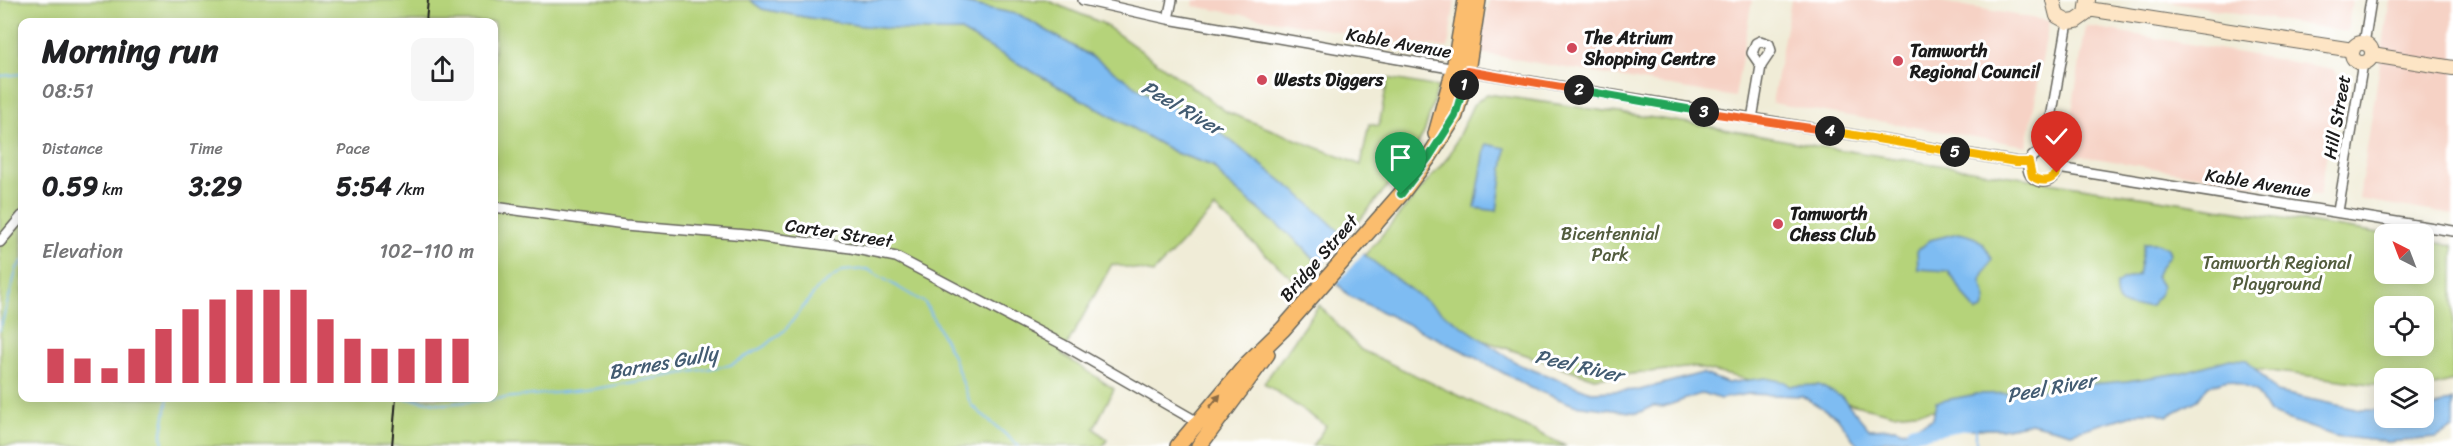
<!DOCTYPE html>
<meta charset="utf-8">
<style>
:root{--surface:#fff;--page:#f6f6f6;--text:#202124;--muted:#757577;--accent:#d1495b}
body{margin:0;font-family:Sriracha,sans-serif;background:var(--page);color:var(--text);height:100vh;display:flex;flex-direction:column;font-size:22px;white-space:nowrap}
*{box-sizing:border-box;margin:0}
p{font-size:20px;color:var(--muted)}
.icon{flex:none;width:33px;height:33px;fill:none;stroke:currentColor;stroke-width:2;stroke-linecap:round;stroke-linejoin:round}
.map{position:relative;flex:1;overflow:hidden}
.drawer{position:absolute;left:18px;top:18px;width:480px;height:384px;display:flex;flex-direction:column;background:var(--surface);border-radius:12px;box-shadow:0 3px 15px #0003}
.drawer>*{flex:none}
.needle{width:39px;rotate:318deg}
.fabs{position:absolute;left:2374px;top:224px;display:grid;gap:12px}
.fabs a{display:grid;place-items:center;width:60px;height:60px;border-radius:12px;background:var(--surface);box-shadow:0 3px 15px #0003;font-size:30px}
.pin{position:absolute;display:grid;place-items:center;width:51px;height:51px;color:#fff;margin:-62px -26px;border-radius:50% 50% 50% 0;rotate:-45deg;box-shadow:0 0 6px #0007}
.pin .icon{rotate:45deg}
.km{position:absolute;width:30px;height:30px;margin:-15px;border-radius:50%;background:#222;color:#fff;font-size:16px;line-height:30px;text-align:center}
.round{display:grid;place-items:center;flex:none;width:63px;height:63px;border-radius:12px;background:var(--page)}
.head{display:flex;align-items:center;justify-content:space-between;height:102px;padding:0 24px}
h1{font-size:33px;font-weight:700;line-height:45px}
.stats{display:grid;grid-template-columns:repeat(3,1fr);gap:9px;height:102px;padding:6px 24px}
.stats div{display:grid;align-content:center}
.stats b{font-size:26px;font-weight:700}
.stats small{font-size:16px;font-weight:400}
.stats p{font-size:16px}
.chart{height:168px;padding:12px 24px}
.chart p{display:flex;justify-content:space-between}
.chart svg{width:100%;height:108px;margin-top:6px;stroke:var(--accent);stroke-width:6}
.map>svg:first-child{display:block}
</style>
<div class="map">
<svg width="2453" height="446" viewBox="0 0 2453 446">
<rect width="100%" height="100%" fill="#fff"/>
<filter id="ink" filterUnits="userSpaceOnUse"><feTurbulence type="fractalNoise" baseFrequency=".0167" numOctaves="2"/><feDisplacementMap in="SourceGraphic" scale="12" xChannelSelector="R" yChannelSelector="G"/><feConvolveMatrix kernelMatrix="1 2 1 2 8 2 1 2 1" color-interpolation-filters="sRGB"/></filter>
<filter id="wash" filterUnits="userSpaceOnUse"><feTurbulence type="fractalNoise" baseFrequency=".008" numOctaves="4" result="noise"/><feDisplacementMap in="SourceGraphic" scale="24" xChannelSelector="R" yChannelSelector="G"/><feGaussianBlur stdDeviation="1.35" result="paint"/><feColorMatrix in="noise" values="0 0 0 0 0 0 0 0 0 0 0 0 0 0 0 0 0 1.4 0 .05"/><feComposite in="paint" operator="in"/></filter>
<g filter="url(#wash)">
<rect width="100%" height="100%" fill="#f0ecd7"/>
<path fill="#f6d2c5" d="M1194,0H1455L1448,48L1397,42L1193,6Z
M1489,0H1752L1735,97L1480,53Z
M1791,0H1931L2049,21L2027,146L1772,103Z
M2162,0H2352L2347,32Z
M2390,0H2453V215L2359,199Z
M2086,26L2333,69L2339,77L2320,196L2065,153Z"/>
<path fill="#b5d37a" stroke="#68784b" stroke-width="1.5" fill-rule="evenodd" d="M0,0H750L762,9C828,22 893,33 961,31L1176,153L1213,166L1225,181L1298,242L1316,262L1298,284L1215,208L1153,273L1112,264L1062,354L1114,389L1094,428L1107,440L1103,446H0ZM22,22H494V398H22Z
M952,0H1046L1102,23L1227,112L1361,165L1369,124L1379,126L1388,78L1438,87L1424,133L1406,164L1345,238L1099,61L1020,15Z
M1487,94L1696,124L1816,146L2385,234V273H2424V241L2453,245V381L2424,389V378H2385V386L2232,366L2177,387L1893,414L1694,367L1594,378L1453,330L1359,262L1449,156L1473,105ZM2385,306H2424V345H2385Z
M1319,305L1361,350L1566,446H1312L1326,426L1264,383Z"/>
<path fill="#7ebcf2" stroke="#4d6c87" stroke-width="1.5" d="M750,0H950L1020,15L1099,61L1144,92L1217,130L1301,196L1366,256L1431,305L1520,365L1591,392L1640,390L1702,373L1727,383L1765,378L1785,382L1790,386L1819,385L1842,397L1869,429L1895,428L1903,431L1933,419L1936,402L1977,394L2023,393L2066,386L2127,381L2180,373L2230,359L2247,360L2277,392L2360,410H2385V417H2424V411L2453,400V428L2436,438L2388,442L2335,436L2269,413L2256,391L2228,380L2208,386L2198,400L2167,416L2155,412H2142L2071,433L2031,423L2002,429H1966L1939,421C1923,441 1898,440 1875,442V446H1858L1837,417L1802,396L1748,394L1720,399L1703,393L1663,407L1653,406L1638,413L1574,405L1531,388L1465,352L1349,296L1298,242L1225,181L1213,166L1176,153L961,31C893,33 828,22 762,9Z
M1486,144L1506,148L1497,211L1475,208Z
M1958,233C1977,236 1984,241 1992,259L1981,280L1986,300L1983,309L1976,312L1948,271L1918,269L1917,251L1930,240Z
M2144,243H2157L2168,248L2170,254L2155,276L2162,286L2160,295L2150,306C2130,307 2114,311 2116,285L2122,280L2138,275Z"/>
<path fill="#f0ecd7" d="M1348,236L1365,251L1335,286L1319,269Z"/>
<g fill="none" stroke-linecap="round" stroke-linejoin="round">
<path stroke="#7ebcf2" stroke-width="2" d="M0,76L22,74
M0,330L17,268L22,261
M403,398L445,404L594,389L730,365L764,347L786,329L818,288L842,271L867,269L925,303L952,354L971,405L1019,446
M163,446L162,433L168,398
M1976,446V428"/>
<path stroke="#7ebcf2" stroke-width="15" d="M1913,433L1972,421"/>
</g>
</g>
<g filter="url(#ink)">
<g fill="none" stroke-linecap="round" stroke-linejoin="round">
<g stroke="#66655d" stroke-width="12">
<path id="minor" d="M1083,0L1168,19L1444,67L2017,162H2029
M1168,19L1172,0
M2364,44L2371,0
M1752,119L1761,66L1771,51L1769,44L1760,41L1756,43L1752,53L1761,66
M2045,152L2068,22
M2028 167a15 15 0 1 1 30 0a15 15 0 1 1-30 0Z
M2058,168L2453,231
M494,207L625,225L746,235L851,248L896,257L1062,344L1201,424
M2338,211L2363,63
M0,242L22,216"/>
</g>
<g stroke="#66655d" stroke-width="16">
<path id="secondary" d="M2053,0L2057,16L2068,22L2076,21L2086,14L2088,0
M2088,9L2353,50
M2352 53a10 10 0 1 1 20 0a10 10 0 1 1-20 0Z
M2372,55L2453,68"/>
</g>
<g stroke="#66655d" stroke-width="18">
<path id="primary" d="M1436,134L1454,69L1466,0
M1178,446L1247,364L1283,329L1401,194L1429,157L1455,116L1467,71L1478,0
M1199,446L1267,354"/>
</g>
<use href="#minor" stroke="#fff" stroke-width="9"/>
<use href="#secondary" stroke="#fde5c5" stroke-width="14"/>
<use href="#primary" stroke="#fbbd6e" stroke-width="15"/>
<path stroke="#1c1c1c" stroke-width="2" d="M426,22L428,0
M392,446L396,398"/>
</g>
<defs><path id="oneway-solid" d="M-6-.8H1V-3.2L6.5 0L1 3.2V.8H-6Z" transform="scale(1.5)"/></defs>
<use fill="#8c6c45" href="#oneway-solid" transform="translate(1215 401) rotate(-50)"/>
</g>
<g fill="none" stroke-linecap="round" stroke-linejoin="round" filter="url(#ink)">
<g stroke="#fff" stroke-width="12">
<path id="split-1" d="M1401,194L1429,157L1455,116L1464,85"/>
</g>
<g stroke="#fff" stroke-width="12">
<path id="split-2" d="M1464,85L1467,71L1579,90"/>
</g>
<g stroke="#fff" stroke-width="12">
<path id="split-3" d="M1579,90L1704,112"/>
</g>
<g stroke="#fff" stroke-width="12">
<path id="split-4" d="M1704,112L1830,131"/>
</g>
<g stroke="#fff" stroke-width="12">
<path id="split-5" d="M1830,131L1955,152"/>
</g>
<g stroke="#fff" stroke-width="12">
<path id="split-6" d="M1955,152L2016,162H2029L2032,176C2041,183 2050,182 2057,173"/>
</g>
<use href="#split-1" stroke="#22a559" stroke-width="8"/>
<use href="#split-2" stroke="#f0652b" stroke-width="8"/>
<use href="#split-3" stroke="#22a559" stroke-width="8"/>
<use href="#split-4" stroke="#f0652b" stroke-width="8"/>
<use href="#split-5" stroke="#f5b400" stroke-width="8"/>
<use href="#split-6" stroke="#f5b400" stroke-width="8"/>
</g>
<g fill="#d1495b" stroke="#fff" stroke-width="2">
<circle cx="1572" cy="48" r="6"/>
<circle cx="1898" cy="61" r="6"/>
<circle cx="1262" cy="80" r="6"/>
<circle cx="1778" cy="224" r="6"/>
</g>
<g text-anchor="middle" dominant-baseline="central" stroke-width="6" stroke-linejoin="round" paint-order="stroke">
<g font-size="18" font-weight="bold" fill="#1c1c1c" stroke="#fff" text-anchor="start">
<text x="1584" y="38">The Atrium<tspan x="1584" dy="21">Shopping Centre</tspan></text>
<text x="1910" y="51">Tamworth<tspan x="1910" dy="21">Regional Council</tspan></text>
<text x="1274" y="80">Wests Diggers</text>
<text x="1790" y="214">Tamworth<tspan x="1790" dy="21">Chess Club</tspan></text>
</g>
<g font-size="18" fill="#1c1c1c" stroke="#fff">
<text transform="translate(1399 43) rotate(10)">Kable Avenue</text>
<text transform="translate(2337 117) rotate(-80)">Hill Street</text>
<text transform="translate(2258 183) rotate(9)">Kable Avenue</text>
<text transform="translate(839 233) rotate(9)">Carter Street</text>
<text transform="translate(1319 258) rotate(-49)">Bridge Street</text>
</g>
<g font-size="18" fill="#525c3d" stroke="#fff">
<text x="1610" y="234">Bicentennial<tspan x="1610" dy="21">Park</tspan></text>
<text x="2277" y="263">Tamworth Regional<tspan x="2277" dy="21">Playground</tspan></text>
</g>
<g font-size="20" font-style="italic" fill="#435c72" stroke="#fff">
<text transform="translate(1182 108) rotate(30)">Peel River</text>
<text transform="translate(663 363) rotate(-10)">Barnes Gully</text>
<text transform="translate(1579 366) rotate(13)">Peel River</text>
<text transform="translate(2051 388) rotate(-10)">Peel River</text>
</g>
</g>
</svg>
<div class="fabs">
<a><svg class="needle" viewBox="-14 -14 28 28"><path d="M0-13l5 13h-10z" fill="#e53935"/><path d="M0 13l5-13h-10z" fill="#757577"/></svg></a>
<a><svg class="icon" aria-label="locate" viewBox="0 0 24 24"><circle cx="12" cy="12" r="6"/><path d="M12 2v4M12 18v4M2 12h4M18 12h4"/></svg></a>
<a><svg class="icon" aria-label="layers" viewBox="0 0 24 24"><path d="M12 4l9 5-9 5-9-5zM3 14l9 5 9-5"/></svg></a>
</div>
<div class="pin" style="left:1401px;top:194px;background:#1e9e55"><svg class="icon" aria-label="arrive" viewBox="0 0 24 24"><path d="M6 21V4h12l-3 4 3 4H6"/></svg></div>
<div class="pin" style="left:2057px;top:173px;background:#d93025"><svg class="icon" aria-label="check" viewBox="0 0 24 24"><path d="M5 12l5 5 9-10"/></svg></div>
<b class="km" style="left:1464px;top:85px">1</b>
<b class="km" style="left:1579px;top:90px">2</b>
<b class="km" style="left:1704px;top:112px">3</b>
<b class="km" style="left:1830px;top:131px">4</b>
<b class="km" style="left:1955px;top:152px">5</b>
<section class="drawer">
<div class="head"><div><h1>Morning run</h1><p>08:51</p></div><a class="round"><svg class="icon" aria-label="share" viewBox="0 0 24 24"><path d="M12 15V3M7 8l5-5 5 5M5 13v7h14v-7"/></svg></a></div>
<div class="stats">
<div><p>Distance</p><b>0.59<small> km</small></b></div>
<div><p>Time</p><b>3:29</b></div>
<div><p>Pace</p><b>5:54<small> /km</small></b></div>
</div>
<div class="chart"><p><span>Elevation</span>102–110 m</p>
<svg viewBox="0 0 160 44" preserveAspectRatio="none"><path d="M5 44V30M15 44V34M25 44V38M35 44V30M45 44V22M55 44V14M65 44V10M75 44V6M85 44V6M95 44V6M105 44V18M115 44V26M125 44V30M135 44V30M145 44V26M155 44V26"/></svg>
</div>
</section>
</div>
